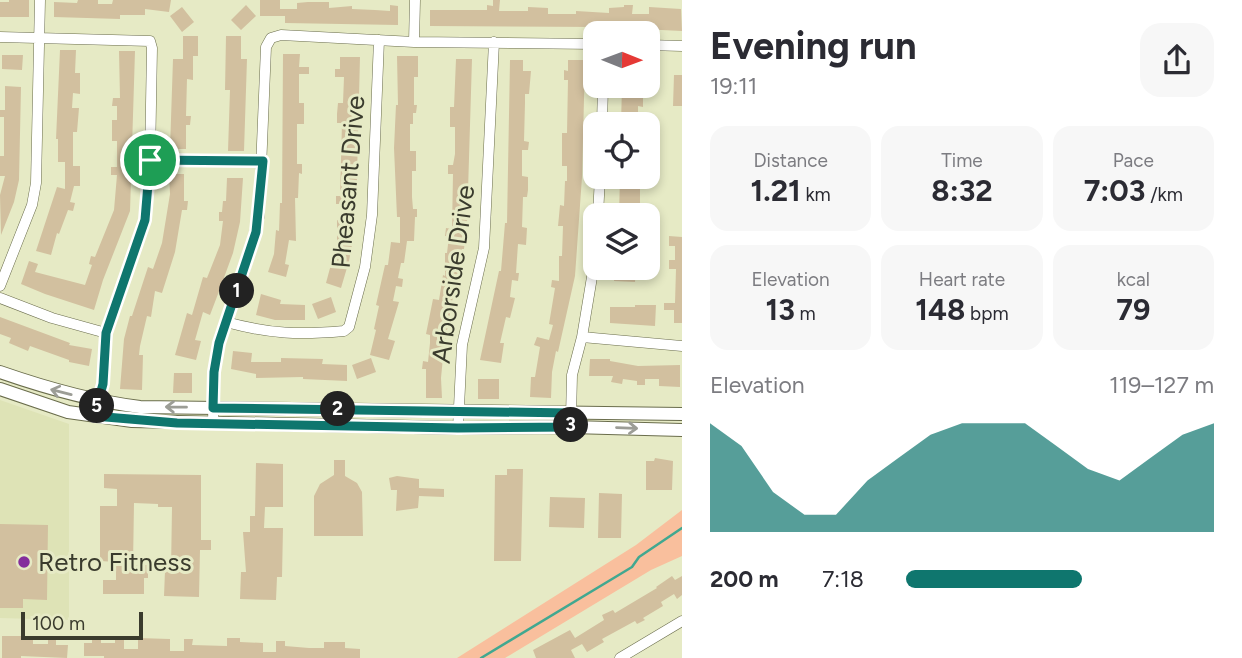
<!DOCTYPE html>
<meta charset="utf-8">
<style>
:root{--surface:#fff;--page:#f7f7f7;--text:#2b2b33;--muted:#7c7c81;--accent:#0f766e}
body{margin:0;font-family:Figtree,sans-serif;background:var(--page);color:var(--text);height:100vh;display:flex;flex-direction:column;font-size:26px;white-space:nowrap}
*{box-sizing:border-box;margin:0}
p{font-size:23px;color:var(--muted)}
.icon{flex:none;width:38px;height:38px;fill:none;stroke:currentColor;stroke-width:2;stroke-linecap:round;stroke-linejoin:round}
.map{position:relative;flex:1;overflow:hidden}
.details{display:flex;flex-direction:column;background:var(--surface);width:560px}
.details>*{flex:none}
.needle{width:46px;rotate:91deg}
.buttons{position:absolute;left:583px;top:21px;display:grid;gap:14px}
.buttons a{display:grid;place-items:center;width:77px;height:77px;border-radius:14px;background:var(--surface);box-shadow:0 4px 10px #0003;font-size:35px}
.scale{position:absolute;left:21px;bottom:18px;width:122px;box-sizing:border-box;padding-left:7px;border:4px solid #3a3b2d;border-top:0;font-size:19px;line-height:24px;white-space:nowrap;color:#3a3b2d;-webkit-text-stroke:5px #e6eac5;paint-order:stroke}
.pin{position:absolute;display:grid;place-items:center;width:60px;height:60px;color:#fff;margin:-30px;border:4px solid #fff;border-radius:50%;box-shadow:0 2px 7px #0007}
.km{position:absolute;width:35px;height:35px;margin:-18px;border-radius:50%;background:#222;color:#fff;font-size:19px;line-height:35px;text-align:center}
.round{display:grid;place-items:center;flex:none;width:74px;height:74px;border-radius:21px;background:var(--page)}
.headline{display:flex;align-items:center;justify-content:space-between;height:119px;padding:0 28px}
h1{font-size:38px;font-weight:700;line-height:52px}
.figures{display:grid;grid-template-columns:repeat(3,1fr);gap:10px;height:119px;padding:7px 28px}
.figures div{display:grid;align-content:center;border-radius:18px;background:var(--page);text-align:center}
.figures b{font-size:30px;font-weight:700}
.figures small{font-size:19px;font-weight:400}
.figures p{font-size:19px}
.chart{height:196px;padding:14px 28px}
.chart p{display:flex;justify-content:space-between}
.chart svg{width:100%;height:126px;margin-top:7px;fill:var(--accent);opacity:.7}
ul{padding:0 28px;list-style:none;font-size:23px}
li{display:grid;grid-template-columns:112px 84px 1fr;align-items:center;height:52px}
li i{height:18px;border-radius:9px;background:var(--accent)}
main{display:flex;flex:1;min-height:0}
.map>svg:first-child{display:block}
</style>
<main>
<div class="map">
<svg width="682" height="658" viewBox="0 0 682 658">
<rect width="100%" height="100%" fill="#e6eac5"/>
<path fill="#dee3b6" d="M0,400L69,424V620L0,618Z"/>
<path fill="#f9bf9d" d="M682,510V556L651,570L505,658H457L636,545Z"/>
<g fill="none" stroke-linecap="round" stroke-linejoin="round">
<path stroke="#41a890" stroke-width="2.5" d="M481,658L632,567L639,557L682,528"/>
</g>
<path fill="#d2c09f" d="M9,0H29V17H0V2H9Z
M78,0H98V4H112L113,0H171L169,12L145,9V15H120V19L54,17V2L77,3Z
M260,0H280V9H297V3L308,2H329V8L352,6V9L375,10L390,11V5L398,6V25L285,23V16H260Z
M493,0H500L499,11H528V7L548,8V14H576V11L609,13V8L624,7V5H633L632,14H649V7L681,9L682,31L600,27L430,26V10H487V5L493,6Z
M246,5L256,16L241,30L231,20Z
M182,7L194,22L182,32L170,16Z
M183,36H198V56H193V80L187,79L186,116H191L190,125H186V149H170L173,59H183Z
M226,36H241V59H247L244,151H228L230,90H225Z
M60,50H76L75,73H80V94L73,93L72,108H79L77,132H73V166H80V186H74L70,202L75,203L73,211L68,210L59,234L57,233L51,255L36,251L57,187L65,189V162H58V139H56Z
M119,51H135L130,211L103,280L94,310L45,294L21,284L29,261L38,264L35,272L85,285L92,265L89,264L91,256L95,257L114,210L117,175H111V167H117V141H112V120H117V106H112L113,98H120Z
M283,54H300L299,67H309V74H299V103H304V124H297V164H302V174L299,173L298,198H295L296,241L289,240L285,264L289,265L286,277L268,272L274,254L276,230L279,231L280,203H282Z
M2,55H23L22,70L2,69Z
M397,56H418V77H414V105H417L416,113H413V124H410V151H416V171H412V197L413,209H417V217H415L414,241H407L404,263H401L398,278L403,279L402,287L396,286L393,301L399,302L388,339L395,341L389,360L370,355L376,330L374,329L379,306L376,305L385,265H388L391,242L400,243V217H397L394,148L396,105H398Z
M340,57H360L356,216H354L353,239L349,261L341,288L326,283L337,242V220H341V204H336V196H340L342,123H337V114L338,103H343L344,77H335V69H340Z
M456,59H472L467,224L464,249H462L461,273H459L456,297H453L444,347L441,378L442,398H426V369H422L423,361L428,362L430,343V335L426,334L433,299L439,300L443,275L445,276V253H447L449,236H445L446,228L452,229L453,174H448V165H453L455,154V127H450V107H454Z
M510,60H523V71H531L529,94H525V103L524,141L529,142L528,150H522V176L528,177V190L527,197H523L522,227L527,228L526,245L518,244L516,273H519L518,281L512,280L510,297L515,298L510,318L506,317L500,343H504L501,363L480,360L499,271H501L505,223H507Z
M568,60H585L582,177L575,276L558,352L556,351L552,372L551,398L530,397L531,377H535L540,347L534,345L537,337L549,340L553,325L549,324L555,288L551,287L552,280L559,281V256H562L563,226H558L559,216L560,205L564,206L565,181H567V166H562V133H567L568,80H564V70L568,71Z
M674,75H682V106H673Z
M5,86L21,87L19,180L14,202L1,235L0,195L5,176H0V156H4V117H0V110H5Z
M622,86L643,87V107L638,106V124H621Z
M169,174H184V201H188L187,210H182L175,252L162,293L155,291L151,317L147,316L140,346L139,355H143L142,390L120,389L124,339L130,316H132L148,267L153,269L162,243L170,194Z
M620,177H635V185H640V206H635L634,215H619Z
M227,178H243L240,222L233,253L218,294L210,315L203,312L195,340L201,341L196,360L175,355L187,313L192,315L203,277L207,278L220,245L223,221H219V212H222L223,201H226Z
M669,236L682,237V323H674V310H664V303H675L676,269H669V260H675V246H669Z
M615,268H636L635,282L614,281Z
M261,294L281,300L280,304L305,305V320H275L256,315Z
M331,297L336,312L318,319L312,304Z
M635,305H656L655,326L610,323V307H635Z
M0,317L70,343L69,345L92,349L89,366L69,362V360L30,346L28,351L9,343L11,338L0,334Z
M233,351L252,353L251,362H281V358L323,359L322,364L347,365V381L303,379V377L256,378V374L231,369Z
M371,358L376,372L357,379L352,365Z
M590,359H610V361L638,366L680,365V387L659,386V379H645V385H637V381L623,379L622,384L611,382L613,376H589Z
M174,373H192V393H173Z
M478,379H499V399H478Z
M655,458L673,461L672,490H646V461H654Z
M334,460H345V476L357,483L362,492L363,536H314V496L320,484L334,475Z
M256,463L283,464V507H265L264,528H283L282,577H277L276,600L240,599L241,572H246L243,532H250V516H255Z
M507,469H523L521,561H494L495,475H507Z
M104,474L201,475V540H211V550H200L199,597L164,596L165,571H171L172,507H158V504L134,503L133,565H148V578H144V594H103V580H116V562L100,561V506H117V489L104,488Z
M397,476L419,479V488L444,489V497L419,496L418,508L396,511L397,490H391L389,478Z
M599,493L622,494L621,538H598Z
M550,497L585,498L584,528L549,527Z
M0,524L48,525L47,600L23,599V608H0Z
M672,576L675,580L682,576V595L677,599L674,594L661,602L663,606L643,618L645,620L637,624L635,621L602,639L604,642L587,652L582,644L571,650L575,658H536L533,650L570,630L575,638L604,620L602,615L613,610L615,613L657,588L656,587Z
M2,636H33V644H48V639H56V645H68L67,658L21,656V658H2Z
M92,636H101V643H115V637H124V649H138V638L170,639V651H184V639H193L192,645L227,646V638H240V642L263,643V652H276V641H285V646L309,648H324V642H345V648L360,649V658H104V656H84V643H92Z"/>
<g fill="none" stroke-linecap="round" stroke-linejoin="round">
<g stroke="#6a6d4c" stroke-width="11">
<path id="minor" d="M0,37L150,41L152,48L150,160L145,220L106,333L104,384L94,416
M414,42L415,0
M648,45L682,46
M602,124L603,86
M150,160L263,161
M598,215L600,177
M0,286L32,205L36,183L40,0
M0,298L52,318L106,333
M226,322C270,334 299,335 344,331L349,327L365,267L372,215L379,40
M582,337L682,346
M571,417L572,375L582,337L595,259
M213,424L214,372L219,343L244,272L259,217L266,47L271,38L281,35L414,42L595,44
M458,428L462,345L484,248L494,42
M620,658L682,621"/>
</g>
<g stroke="#6a6d4c" stroke-width="14">
<path id="major" d="M0,372C46,388 91,401 140,407L682,414
M0,389L68,412L132,421L458,428L571,427L682,430"/>
</g>
<use href="#minor" stroke="#fff" stroke-width="10"/>
<use href="#major" stroke="#fff" stroke-width="12"/>
</g>
<defs><path id="oneway-shaft" d="M-6 0H5M1.5-3L5.5 0L1.5 3" fill="none" stroke-width="1.6" stroke-linecap="round" stroke-linejoin="round" transform="scale(1.75)"/></defs>
<g stroke="#9c9d96">
<use href="#oneway-shaft" transform="translate(61 392) rotate(-166)"/>
<use href="#oneway-shaft" transform="translate(176 407) rotate(-179)"/>
<use href="#oneway-shaft" transform="translate(627 428) rotate(2)"/>
</g>
<g fill="none" stroke-linecap="round" stroke-linejoin="round">
<g stroke="#fff" stroke-width="14">
<path id="route" d="M150,160L263,161L256,232L219,343L214,372L213,408L571,413V427L458,428L177,423L94,416L103,384L106,333L145,220Z"/>
</g>
<use href="#route" stroke="#0f766e" stroke-width="9"/>
</g>
<circle fill="#842e9c" stroke="#e6eac5" stroke-width="2.5" cx="24" cy="562" r="7"/>
<g text-anchor="middle" dominant-baseline="central" stroke-width="6" stroke-linejoin="round" paint-order="stroke">
<g font-size="26" fill="#3a3b2d" stroke="#e6eac5">
<text transform="translate(348 182) rotate(-85)">Pheasant Drive</text>
<text transform="translate(453 274) rotate(-82)">Arborside Drive</text>
</g>
<g font-size="26" fill="#3a3b2d" stroke="#e6eac5" text-anchor="start">
<text x="38" y="562">Retro Fitness</text>
</g>
</g>
</svg>
<div class="buttons">
<a><svg class="needle" viewBox="-14 -14 28 28"><path d="M0-13l5 13h-10z" fill="#e53935"/><path d="M0 13l5-13h-10z" fill="#7c7c81"/></svg></a>
<a><svg class="icon" aria-label="locate" viewBox="0 0 24 24"><circle cx="12" cy="12" r="6"/><path d="M12 2v4M12 18v4M2 12h4M18 12h4"/></svg></a>
<a><svg class="icon" aria-label="layers" viewBox="0 0 24 24"><path d="M12 4l9 5-9 5-9-5zM3 14l9 5 9-5"/></svg></a>
</div>
<div class="scale">100 m</div>
<div class="pin" style="left:150px;top:160px;background:#1e9e55"><svg class="icon" aria-label="arrive" viewBox="0 0 24 24"><path d="M6 21V4h12l-3 4 3 4H6"/></svg></div>
<b class="km" style="left:237px;top:291px">1</b>
<b class="km" style="left:338px;top:409px">2</b>
<b class="km" style="left:571px;top:425px">3</b>
<b class="km" style="left:97px;top:406px">5</b>
</div>
<section class="details">
<div class="headline"><div><h1>Evening run</h1><p>19:11</p></div><a class="round"><svg class="icon" aria-label="share" viewBox="0 0 24 24"><path d="M12 15V3M7 8l5-5 5 5M5 13v7h14v-7"/></svg></a></div>
<div class="figures">
<div><p>Distance</p><b>1.21<small> km</small></b></div>
<div><p>Time</p><b>8:32</b></div>
<div><p>Pace</p><b>7:03<small> /km</small></b></div>
</div>
<div class="figures">
<div><p>Elevation</p><b>13<small> m</small></b></div>
<div><p>Heart rate</p><b>148<small> bpm</small></b></div>
<div><p>kcal</p><b>79</b></div>
</div>
<div class="chart"><p><span>Elevation</span>119–127 m</p>
<svg viewBox="0 0 160 44" preserveAspectRatio="none"><path d="M0 44V6L10 14L20 30L30 38L40 38L50 26L60 18L70 10L80 6L90 6L100 6L110 14L120 22L130 26L140 18L150 10L160 6V44z"/></svg>
</div>
<ul>
<li><b>200 m</b>7:18<i style="width:57%"></i></li>
</ul>
</section>
</main>
